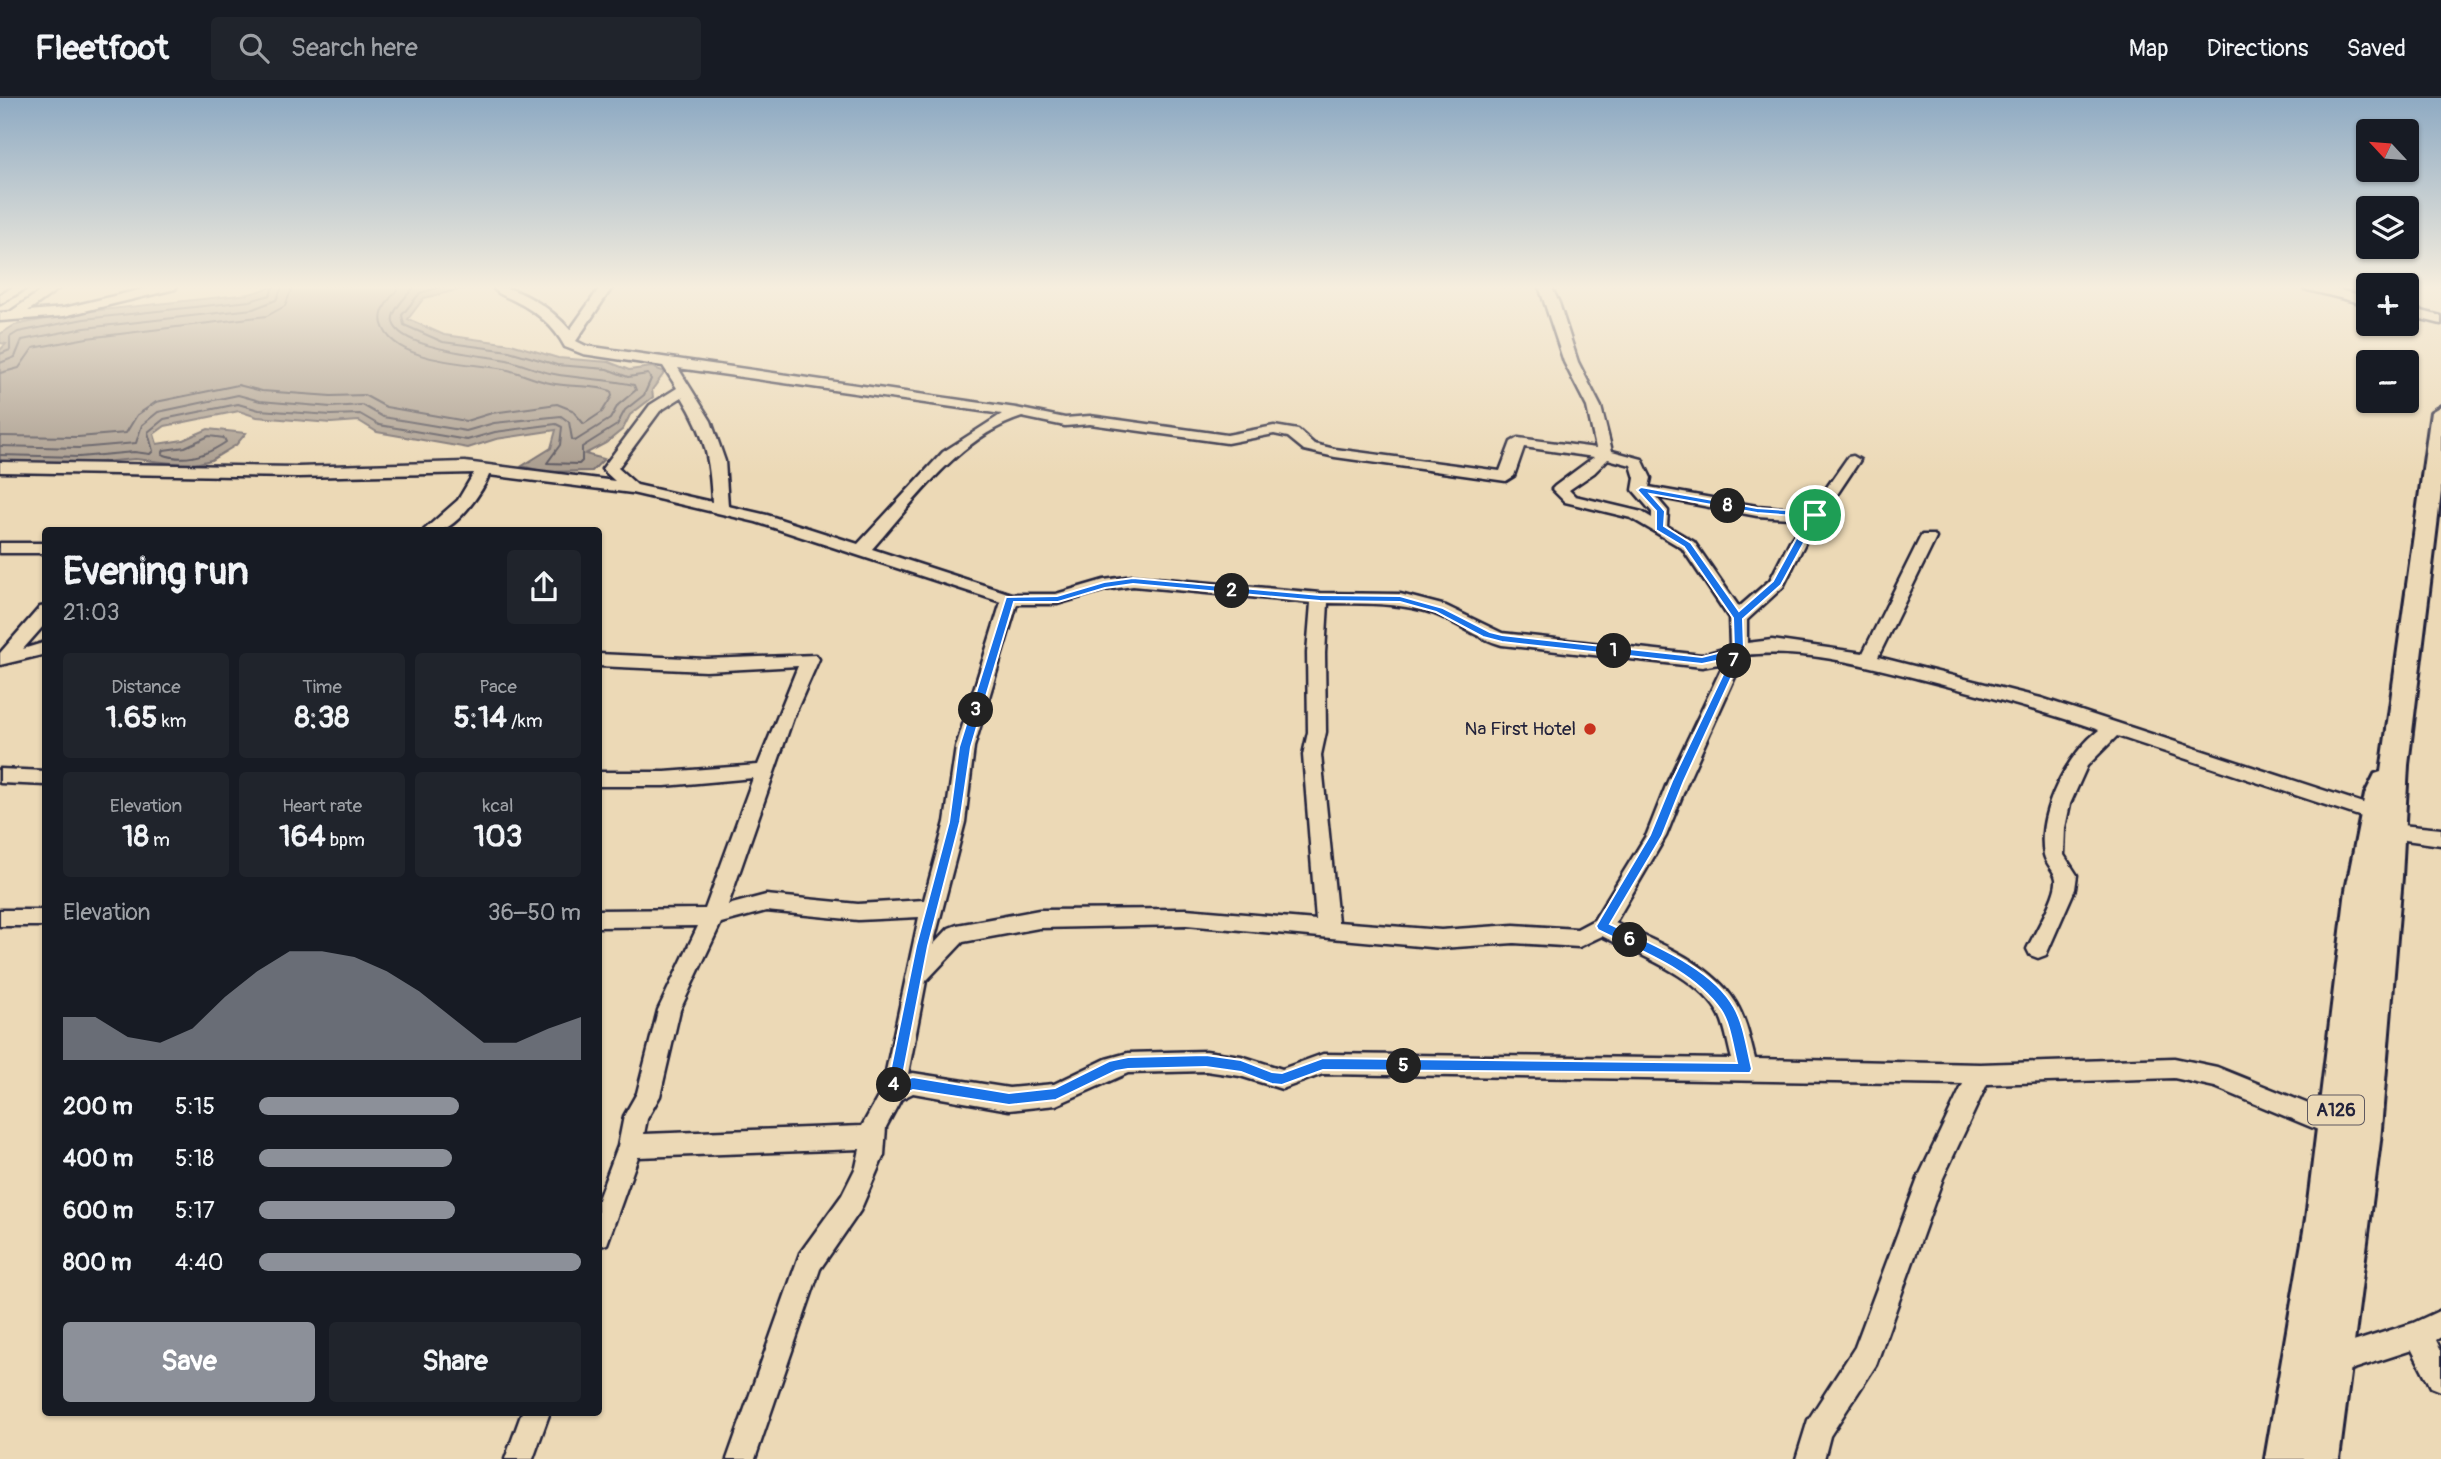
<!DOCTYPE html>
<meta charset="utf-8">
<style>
:root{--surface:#171b24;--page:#20242c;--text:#f1f3f6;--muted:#9ea1a6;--line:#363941;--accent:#8c9099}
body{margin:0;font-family:Pangolin,sans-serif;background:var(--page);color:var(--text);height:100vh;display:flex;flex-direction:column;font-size:26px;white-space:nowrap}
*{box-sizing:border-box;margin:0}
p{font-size:23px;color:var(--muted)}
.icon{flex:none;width:38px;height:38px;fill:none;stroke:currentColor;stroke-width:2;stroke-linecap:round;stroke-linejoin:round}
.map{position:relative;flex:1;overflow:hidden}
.panel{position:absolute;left:42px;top:429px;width:560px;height:889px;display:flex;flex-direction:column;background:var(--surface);border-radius:7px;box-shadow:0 2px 5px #0004}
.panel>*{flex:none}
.needle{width:46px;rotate:296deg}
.buttons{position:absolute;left:2356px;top:21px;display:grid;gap:14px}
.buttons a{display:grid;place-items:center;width:63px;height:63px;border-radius:7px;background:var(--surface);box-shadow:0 2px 5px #0004;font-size:35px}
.pin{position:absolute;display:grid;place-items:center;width:60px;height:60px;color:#fff;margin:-30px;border:4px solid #fff;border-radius:50%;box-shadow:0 2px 7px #0007}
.km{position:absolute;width:35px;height:35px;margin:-18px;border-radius:50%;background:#222;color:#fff;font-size:19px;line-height:35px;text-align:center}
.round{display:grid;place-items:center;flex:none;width:74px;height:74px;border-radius:7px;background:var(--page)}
.summary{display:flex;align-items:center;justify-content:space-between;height:119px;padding:0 21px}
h1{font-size:38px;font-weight:700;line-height:52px}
.metrics{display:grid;grid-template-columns:repeat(3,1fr);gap:10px;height:119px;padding:7px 21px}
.metrics div{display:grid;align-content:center;border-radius:7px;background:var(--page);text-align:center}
.metrics b{font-size:30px;font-weight:700}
.metrics small{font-size:19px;font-weight:400}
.metrics p{font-size:19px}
.chart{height:196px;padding:14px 21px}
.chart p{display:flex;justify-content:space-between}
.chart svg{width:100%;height:126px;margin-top:7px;fill:var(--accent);opacity:.7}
.primary-button{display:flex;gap:14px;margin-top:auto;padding:14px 21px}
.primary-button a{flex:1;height:80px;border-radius:7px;background:var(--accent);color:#fff;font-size:28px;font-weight:700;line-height:80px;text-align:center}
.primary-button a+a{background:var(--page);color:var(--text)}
ul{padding:0 21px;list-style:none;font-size:23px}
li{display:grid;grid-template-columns:112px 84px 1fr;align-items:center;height:52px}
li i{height:18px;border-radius:9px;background:var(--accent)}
header{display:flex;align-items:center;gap:42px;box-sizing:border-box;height:98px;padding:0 35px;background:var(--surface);border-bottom:2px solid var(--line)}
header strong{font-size:33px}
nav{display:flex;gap:38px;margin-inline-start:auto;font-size:24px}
.search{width:490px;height:63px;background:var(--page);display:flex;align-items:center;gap:18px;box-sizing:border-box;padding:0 24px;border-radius:7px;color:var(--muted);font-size:26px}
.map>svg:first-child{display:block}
</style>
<header>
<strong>Fleetfoot</strong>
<div class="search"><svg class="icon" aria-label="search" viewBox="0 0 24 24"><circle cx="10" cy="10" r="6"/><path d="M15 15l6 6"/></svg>Search here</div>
<nav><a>Map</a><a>Directions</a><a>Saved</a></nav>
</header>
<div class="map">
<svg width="2441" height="1361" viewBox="0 0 2441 1361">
<rect width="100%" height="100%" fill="#ecd9b6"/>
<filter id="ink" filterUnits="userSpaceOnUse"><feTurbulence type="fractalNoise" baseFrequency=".0143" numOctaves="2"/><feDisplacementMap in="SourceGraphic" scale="14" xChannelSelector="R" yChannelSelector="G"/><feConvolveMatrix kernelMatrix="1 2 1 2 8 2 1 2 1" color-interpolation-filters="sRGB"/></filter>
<g filter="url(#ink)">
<path fill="#a79a8c" stroke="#726a6c" stroke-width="2" d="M276,188H465L461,191L424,200L408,221L444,237L511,246L558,260L609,264L629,272L652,269L665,274L652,292L653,299L630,317L623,331L606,345L585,356L604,361L592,373L545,374L522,368L551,350L556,332L496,341L468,350L377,334L359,323L331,325L257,319L239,313L165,328L154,336L157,346L183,342L208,331L246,335L236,347L211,362L191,367L135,361L79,366L0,364V252L6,246L0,245V236L15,227L83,214L249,196Z"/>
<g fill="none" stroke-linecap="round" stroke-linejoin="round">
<path stroke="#57525b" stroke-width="2" d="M0,256L10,252V239L18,234L84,221L250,203L270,197L274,188
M0,265L15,259L22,242L85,230L253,211L276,202L283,188
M0,275L19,270L33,250L87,240L267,218L285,208L293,188
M0,338L78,339L126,335L137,317L156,304L238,287L262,293L331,298L364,297L386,309L466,323L492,315L557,306L572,312L584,326L602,314L612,298L611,293L604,291C586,287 568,289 550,285C534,282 519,274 504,271C471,265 393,265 382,226C378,212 392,198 400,188
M209,338L224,340L226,344C207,357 185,365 162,356L164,352L185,349Z
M0,348L79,350L136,345L142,327L158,314L238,297L260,303L331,309L362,307L383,319L466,333L494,325L561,318L569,324L572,341L575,343L610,321L618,307L636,292L634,287C607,281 581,281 554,276C538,273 523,266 507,262C484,257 399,251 393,224C390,213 409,196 415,188
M0,357L79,359L134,354L150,356L153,353L148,334L164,321L238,306L259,312L331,317L360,316L379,327L467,342L495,334L556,326L562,329L560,347L547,365L579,366L582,363V349L617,327L625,312L644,297L651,281L648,276L628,279L607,271L557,267L509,253L443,244L404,227L402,217L420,195L445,188"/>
<g stroke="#22223b" stroke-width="5">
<path id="minor" d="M15,188H30L0,206V197Z
M48,188H62L28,213L64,210L156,188H177L175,191L64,218L0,223V215L10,214Z
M492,188C518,188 553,211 570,232L601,188H613L576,243L586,248L1016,310L1065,320L1090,318L1227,337L1274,328L1298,332L1314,346L1335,351L1500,373L1511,344L1518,340L1596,350L1587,309L1564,264L1539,188H1551L1559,205L1578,264L1601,309L1612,353L1642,361L1651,380L1649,389L1757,408L1811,412L1848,359L1853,358L1860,362L1806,443L1783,489L1747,522V545L1772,542L1863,555L1920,440L1922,437H1934L1936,440L1878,559L2041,600L2381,711L2384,716L2381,721L2374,723L2117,638L2087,668L2070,706L2065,730L2064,757L2077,777L2075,791L2046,857L2038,860L2030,857L2027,851C2034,836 2058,796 2056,781C2055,773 2046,766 2044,757C2036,715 2067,657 2099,632C2042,613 1983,597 1924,582C1868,568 1804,550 1745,557L1688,683L1666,738L1615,825C1656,844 1711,864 1736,905C1746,922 1750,942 1755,961L1980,966L2174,960L2217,969L2343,1020L2347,1028L2343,1036L2335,1039L2215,989L2174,980L1987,986L1943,1080L1876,1267L1830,1338L1824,1361H1796L1808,1322L1855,1249L1919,1078L1963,986L1323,976L1282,991L1240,978L1206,973L1128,975L1056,1007L1009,1012L913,995L901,1001L886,1029L884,1057L860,1113L820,1171L755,1361H727L800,1155L842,1097L856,1069L860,1051L638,1059L607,1146L598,1149V1101L618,1048L624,1018L637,995L658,912L698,828L598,829V812L705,811L753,680L665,688H598V674H665L758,667L798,568L706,573L598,568V556L706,561L816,557L819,561L793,620L728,807L766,797L858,806L924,802L945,724L956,649L1001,504L756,424L632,395L489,377C483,393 459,427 441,432C437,434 429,432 424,432L458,402L474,375L298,379L0,374V364L298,369L465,364L615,383L602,371L650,307L677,290L663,268L583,256L565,249C554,228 537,214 515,203C506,198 498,197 492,188ZM678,270L1002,316L943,354L858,446L767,417L728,408L725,363L711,323ZM682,299C705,337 710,360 712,404L637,387L618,370L660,313ZM1022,319L1065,328L1090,326L1227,345L1274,336L1288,339L1304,352L1335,359L1506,383L1514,378L1524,349L1594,359L1555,388L1552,391L1565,404L1631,420L1682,450L1729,520L1730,549L1702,557L1502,535L1446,508L1400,496L1320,495L1133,478L1104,482L1056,496H1011L872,451C913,405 960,338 1022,319ZM1608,361L1631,367L1635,380L1633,392L1652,414V420L1642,414L1575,398L1569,392L1594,375ZM1656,399L1757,418L1805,421L1790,443L1770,482L1739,509L1694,444L1667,428L1668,413ZM1133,488L1311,505L1307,555L1308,634L1303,657L1316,822L1186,811L1039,812L957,827L949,830L933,847L965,724L974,649L1017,506H1057L1105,492ZM1328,505C1363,506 1398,504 1432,515C1456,524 1476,540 1502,547L1702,569L1724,565L1668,683L1647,736L1594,822L1577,831L1514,827L1441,832L1338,824L1321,657L1326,634L1325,555ZM766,813L858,822L919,819L882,992L862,1028L644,1036L647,1021L660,998L680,912L721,825ZM1186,827L1441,850L1514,845L1579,849L1602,838C1638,856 1701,880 1720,918C1726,931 1728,947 1732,961L1323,956L1282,971L1241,958L1206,953L1128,955L1106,961L1054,986L1009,990L913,975L908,976L926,883L963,844L1039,830Z
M2302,188H2322L2368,199V207L2304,191Z
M2406,209L2441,218V226L2406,217Z
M0,445H46V455H0Z
M46,508V525L23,551L46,544V556L0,567V555L40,509Z
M0,671L46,673V687L0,685Z
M2391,726L2441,731V747L2384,739L2381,734L2384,729Z
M0,812H46V828H0Z
M2441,1212V1239L2436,1242L2441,1252V1293L2431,1289L2412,1252L2335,1277L2325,1273L2321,1263L2325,1253L2413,1225Z
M522,1314H550L533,1361H505Z"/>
</g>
<g stroke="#22223b" stroke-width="6">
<path id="highway" d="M2441,308V394L2408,667L2402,779L2380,1043L2339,1361H2265L2306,1121L2346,792L2365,696L2375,676L2381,674L2431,314Z"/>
</g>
<use href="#minor" fill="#ecd9b6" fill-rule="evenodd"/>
<use href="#highway" fill="#ecd9b6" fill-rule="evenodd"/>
</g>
</g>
<linearGradient id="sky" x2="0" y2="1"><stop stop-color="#8eaac3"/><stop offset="0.5" stop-color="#f6eede"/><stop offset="1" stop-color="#f6eede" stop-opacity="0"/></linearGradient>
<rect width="2441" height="378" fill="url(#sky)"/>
<path fill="#1a73e8" stroke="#fff" stroke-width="2" fill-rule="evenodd" d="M1641,389L1757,410L1815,414L1819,417L1781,487L1743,521L1744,552L1684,683L1662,738L1610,826C1649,845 1712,869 1734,909C1744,926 1747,951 1752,971L1750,975L1323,972L1282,987L1272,986L1241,974L1206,969L1128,971L1116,973L1056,1002L1009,1007L913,992L893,1001L888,999L886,994L916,848L949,724L959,649L1006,499L1057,498L1104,484L1133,480L1320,497L1400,498L1443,510L1490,534L1502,537L1702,559L1734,551L1733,520L1684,449L1656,432V413L1637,392ZM1650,396L1757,415L1808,419L1773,483L1739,513L1691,445L1664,428L1665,413ZM1133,486L1320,503L1400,504L1436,514L1483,539L1502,544L1702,566L1731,560L1672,683L1650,737L1596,828L1598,832C1640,853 1693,872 1721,912C1730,925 1733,949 1737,965L1323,960L1282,975L1272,974L1241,962L1206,957L1128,959L1109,963L1055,990L1009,995L913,979L902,982L928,848L960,724L971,649L1014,504H1058L1105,490Z"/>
<circle fill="#c8321e" stroke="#ecd9b6" stroke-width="2.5" cx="1590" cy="631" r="7"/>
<g text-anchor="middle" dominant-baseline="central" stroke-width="5" stroke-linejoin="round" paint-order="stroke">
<rect fill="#ecd9b6" stroke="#5f5960" stroke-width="2" x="2308" y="997.5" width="56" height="29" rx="5"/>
<g font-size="18" font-weight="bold" fill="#22223b">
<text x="2336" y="1012">A126</text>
</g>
<g font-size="19" fill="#22223b" stroke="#ecd9b6" text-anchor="end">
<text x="1576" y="631">Na First Hotel</text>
</g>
</g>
</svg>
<div class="buttons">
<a><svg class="needle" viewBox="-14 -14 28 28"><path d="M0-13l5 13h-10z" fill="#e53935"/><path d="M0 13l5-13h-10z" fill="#9ea1a6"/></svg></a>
<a><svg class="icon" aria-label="layers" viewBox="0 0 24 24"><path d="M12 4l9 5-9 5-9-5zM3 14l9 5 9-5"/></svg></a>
<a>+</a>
<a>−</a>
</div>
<div class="pin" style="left:1815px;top:417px;background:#1e9e55"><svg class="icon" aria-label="arrive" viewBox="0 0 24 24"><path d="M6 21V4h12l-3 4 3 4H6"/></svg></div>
<b class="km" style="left:1614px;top:553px">1</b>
<b class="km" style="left:1232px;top:493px">2</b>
<b class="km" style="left:976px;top:612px">3</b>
<b class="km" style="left:894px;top:987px">4</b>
<b class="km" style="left:1404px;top:968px">5</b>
<b class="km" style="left:1630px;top:842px">6</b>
<b class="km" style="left:1734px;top:563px">7</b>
<b class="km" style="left:1728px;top:408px">8</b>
<section class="panel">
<div class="summary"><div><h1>Evening run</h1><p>21:03</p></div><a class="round"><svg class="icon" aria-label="share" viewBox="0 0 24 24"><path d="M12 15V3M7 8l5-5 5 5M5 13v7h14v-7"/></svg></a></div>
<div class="metrics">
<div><p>Distance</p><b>1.65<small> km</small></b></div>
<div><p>Time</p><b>8:38</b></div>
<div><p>Pace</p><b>5:14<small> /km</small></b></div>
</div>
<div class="metrics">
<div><p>Elevation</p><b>18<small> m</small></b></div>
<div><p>Heart rate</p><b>164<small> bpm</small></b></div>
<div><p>kcal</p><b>103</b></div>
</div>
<div class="chart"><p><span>Elevation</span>36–50 m</p>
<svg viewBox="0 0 160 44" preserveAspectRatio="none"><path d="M0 44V29L10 29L20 36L30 38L40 33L50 22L60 13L70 6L80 6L90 8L100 13L110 20L120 29L130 38L140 38L150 33L160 29V44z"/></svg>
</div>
<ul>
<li><b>200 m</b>5:15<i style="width:62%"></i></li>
<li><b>400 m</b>5:18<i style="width:60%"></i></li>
<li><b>600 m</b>5:17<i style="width:61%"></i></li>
<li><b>800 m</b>4:40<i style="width:100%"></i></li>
</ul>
<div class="primary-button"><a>Save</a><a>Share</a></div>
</section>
</div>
